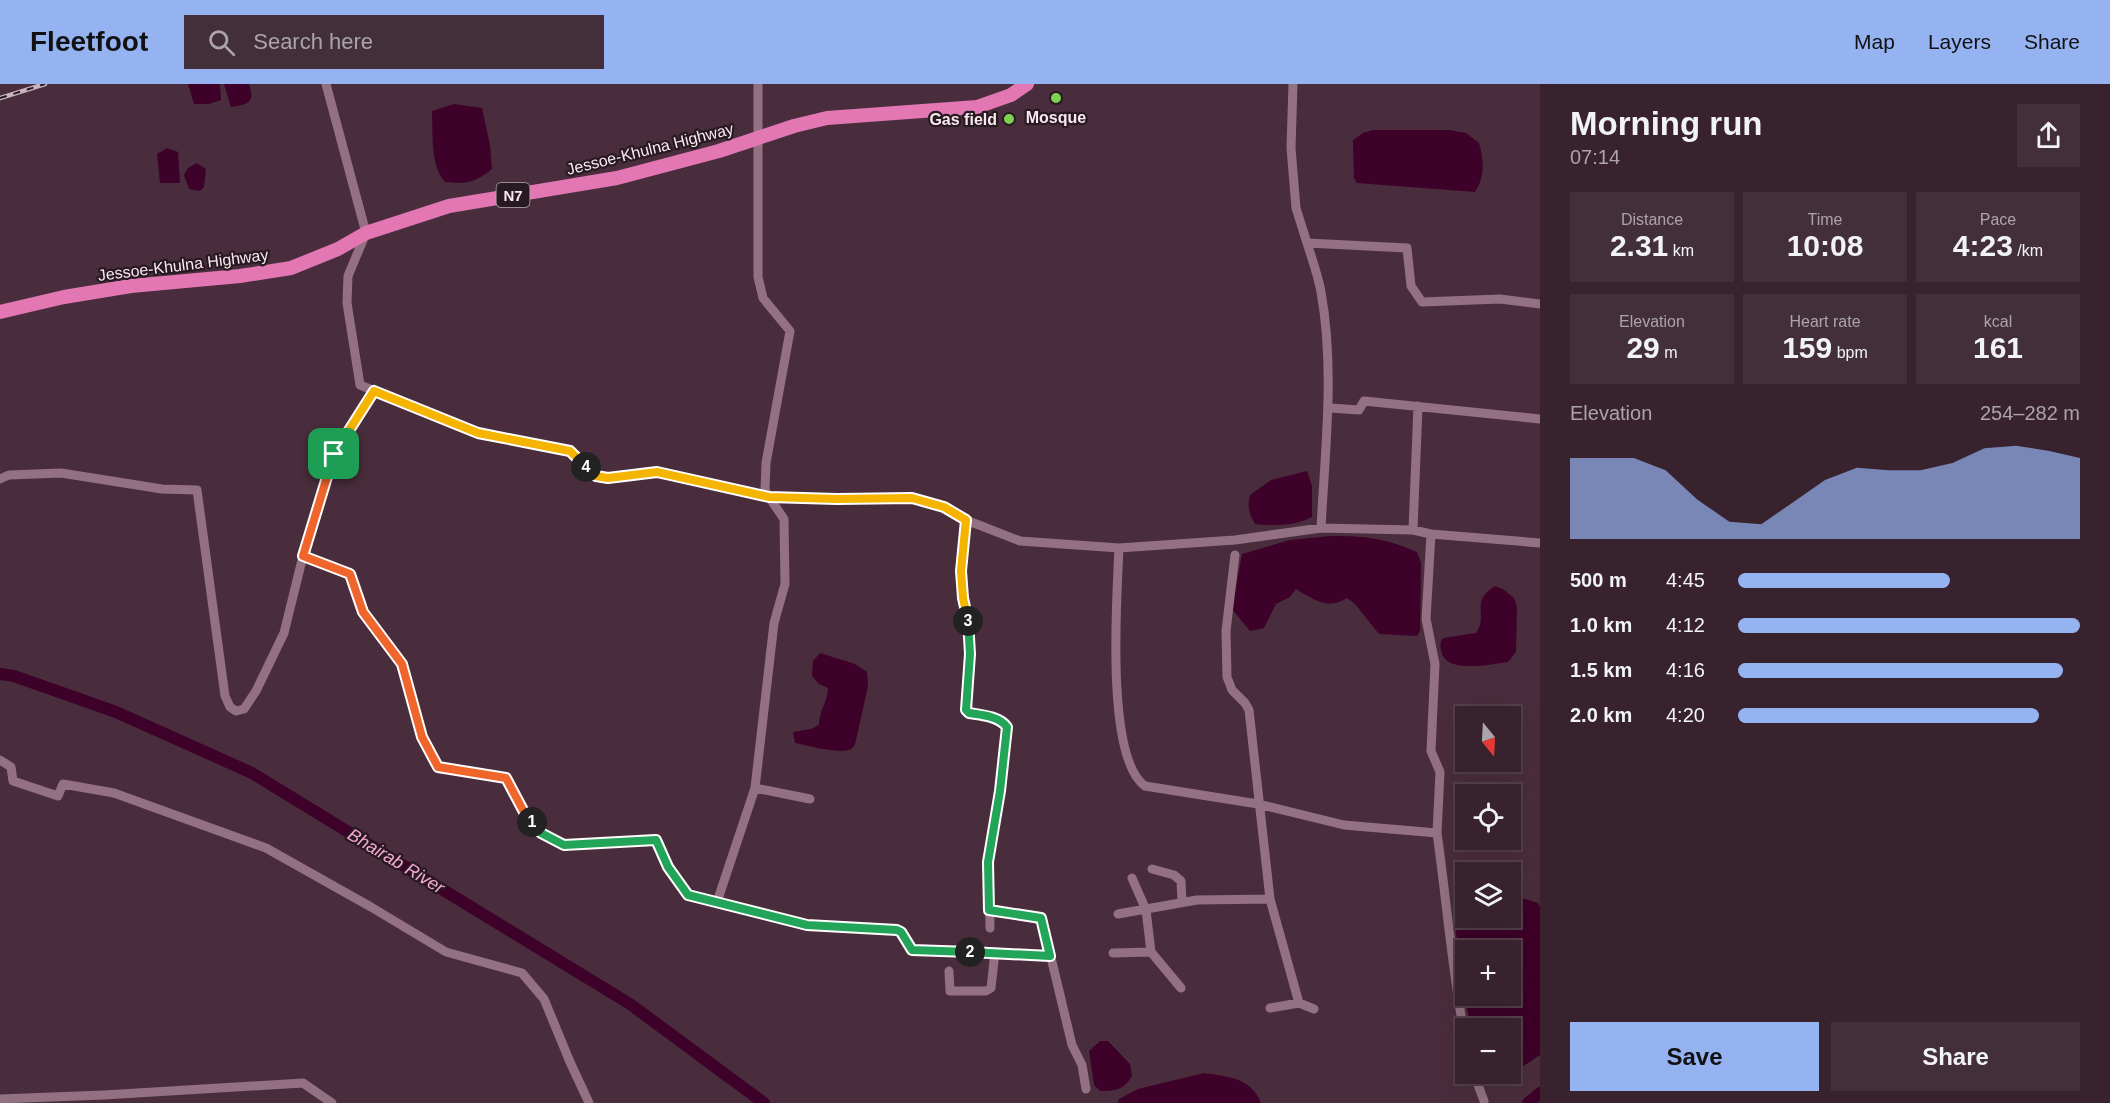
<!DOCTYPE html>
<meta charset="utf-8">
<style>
:root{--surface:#38222d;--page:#432f39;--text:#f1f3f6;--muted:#aba4aa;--line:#523f49;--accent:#95b2f1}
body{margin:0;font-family:Helvetica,sans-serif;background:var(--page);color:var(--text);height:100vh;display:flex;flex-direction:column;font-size:22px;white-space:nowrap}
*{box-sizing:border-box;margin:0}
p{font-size:20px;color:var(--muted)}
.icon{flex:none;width:33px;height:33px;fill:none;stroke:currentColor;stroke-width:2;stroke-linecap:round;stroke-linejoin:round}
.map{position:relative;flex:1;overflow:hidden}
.sheet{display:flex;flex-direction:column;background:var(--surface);width:570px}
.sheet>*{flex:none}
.needle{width:39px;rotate:162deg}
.buttons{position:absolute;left:1455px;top:622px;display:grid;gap:12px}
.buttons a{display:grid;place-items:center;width:66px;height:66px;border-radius:0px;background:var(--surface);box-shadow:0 6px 24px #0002,0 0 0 2px var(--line);font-size:30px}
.pin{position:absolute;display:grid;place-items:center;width:51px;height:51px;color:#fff;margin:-26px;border-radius:12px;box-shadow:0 3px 9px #0006}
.km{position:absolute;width:30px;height:30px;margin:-15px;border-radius:50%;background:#222;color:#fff;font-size:16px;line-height:30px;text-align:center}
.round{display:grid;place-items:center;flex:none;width:63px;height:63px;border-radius:0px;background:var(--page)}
.headline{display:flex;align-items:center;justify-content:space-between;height:102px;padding:0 30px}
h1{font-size:33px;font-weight:600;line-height:45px}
.stats{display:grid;grid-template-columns:repeat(3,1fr);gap:9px;height:102px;padding:6px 30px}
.stats div{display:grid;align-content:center;border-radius:0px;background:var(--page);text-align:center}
.stats b{font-size:30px;font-weight:600}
.stats small{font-size:16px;font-weight:400}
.stats p{font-size:16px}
.chart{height:168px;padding:12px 30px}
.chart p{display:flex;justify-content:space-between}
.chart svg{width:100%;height:108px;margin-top:6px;fill:var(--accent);opacity:.7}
.cta{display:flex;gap:12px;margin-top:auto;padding:12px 30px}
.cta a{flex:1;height:69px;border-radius:0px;background:var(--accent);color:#111;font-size:24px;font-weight:600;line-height:69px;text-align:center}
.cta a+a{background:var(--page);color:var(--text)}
ul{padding:0 30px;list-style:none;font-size:20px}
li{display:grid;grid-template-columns:96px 72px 1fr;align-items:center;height:45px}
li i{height:15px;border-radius:8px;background:var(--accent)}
header{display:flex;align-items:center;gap:36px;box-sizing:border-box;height:84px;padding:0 30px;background:var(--accent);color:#111}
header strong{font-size:28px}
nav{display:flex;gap:33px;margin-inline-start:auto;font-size:21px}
.search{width:420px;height:54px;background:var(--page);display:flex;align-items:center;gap:15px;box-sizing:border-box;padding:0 21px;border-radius:0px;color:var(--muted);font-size:22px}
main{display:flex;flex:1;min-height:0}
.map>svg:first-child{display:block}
</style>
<header>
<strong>Fleetfoot</strong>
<div class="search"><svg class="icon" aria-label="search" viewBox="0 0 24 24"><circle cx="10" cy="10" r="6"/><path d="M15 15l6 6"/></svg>Search here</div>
<nav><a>Map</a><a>Layers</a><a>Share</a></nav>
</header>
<main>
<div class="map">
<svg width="1540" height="1019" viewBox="0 0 1540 1019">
<rect width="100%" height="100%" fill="#4a2d3c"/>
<path fill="#3e0129" d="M188,0H220L221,16L209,20H194Z
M224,0H249C255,19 249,20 231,23Z
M454,20L482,24L490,61L492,85C474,99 467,100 445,98C430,81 433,49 432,27Z
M1373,46H1449L1466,49L1479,59C1484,76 1485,93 1475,108L1357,99L1354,94L1353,56L1363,49Z
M167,64L178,68L180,99H160L157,70Z
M197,79L206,85L204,103L200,107L189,105L184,91L188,84Z
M1307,387L1312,402V433C1297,442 1271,442 1255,440C1249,430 1247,422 1250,411L1271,396Z
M1330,452C1366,452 1384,454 1417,468L1421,479L1420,547L1417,552L1379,550L1355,520L1347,514C1328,526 1314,516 1296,505L1290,513L1276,520L1264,544L1250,547L1232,525L1242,470L1290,456Z
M1495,502L1503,505L1514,514L1517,523L1516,568L1508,578C1493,580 1452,589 1443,572C1440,565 1439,560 1443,554L1476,549C1489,531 1469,518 1495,502Z
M820,569L855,580L867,588L868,602L856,656C855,660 854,663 851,665C839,671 807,661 795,659L793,648L811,645L819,641C819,627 828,617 828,604L819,600L812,592L813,577Z
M1511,811L1538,819L1540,823V971L1497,1000L1487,999L1482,990H1510V945H1471L1465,914L1470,912H1510V867H1466L1464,896L1458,869L1454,825L1459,812H1465L1466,834H1510Z
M1100,957H1108L1130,980L1132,992C1124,1006 1115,1007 1100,1007L1094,1001L1089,967Z
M1204,989C1228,993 1251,993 1261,1019H1118L1119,1015L1138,1005Z"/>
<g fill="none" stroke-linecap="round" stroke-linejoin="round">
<path stroke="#3e0129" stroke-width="12" d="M0,590L14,592L116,628L252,689L630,920L764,1019
M1528,1019L1540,1009"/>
<path stroke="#937182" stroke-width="9" d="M326,0L366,149L348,192L347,219L360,301L478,349L570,367L596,391L608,394L657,389L769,413L784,435L785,500L774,539L755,704L717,818
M758,0V193L763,214L790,247L766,379L765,406L769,413L837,415L912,414L944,422L966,436L1020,457L1119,464C1117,511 1105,674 1145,702L1258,720L1344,741L1437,749C1447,819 1452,889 1466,959
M1293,0L1291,64L1296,124L1307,159L1407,164L1411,202L1422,218L1500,215L1540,220
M1307,159C1312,175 1318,191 1321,208C1335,285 1325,366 1321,444
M1330,324L1359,326L1364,317L1540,335
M0,395L9,391L61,389L162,405L197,406L225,612L230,623L236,627L244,625L256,607L284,549L303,472L334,370L374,307
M966,436L961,487L963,514L968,536L970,570L965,623L969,629C981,631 999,632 1007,643L1000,707L989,778L990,844
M1413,446L1418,322
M1431,450L1426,535L1435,580L1431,667L1440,688L1437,749
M1119,464L1235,456L1321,444L1413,446L1431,450L1540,459
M1235,471L1226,547L1227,593L1232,606L1245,619L1249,626L1270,815L1299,919
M303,472L350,490L363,528L402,580L422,653L438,683L506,694L524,728L541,749L564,761L656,756L668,783L688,811L807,841L897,846L901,848L912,866L994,869
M0,676L11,683L13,697L58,712L63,700L114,709L266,764L371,823L446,868L522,889L544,915L570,978L589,1019
M755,704L810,715
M1152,785L1174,791L1181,797L1182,818
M1132,794L1146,826L1151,868
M989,826L1042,836L1072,961L1082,981L1086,1005
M1118,830L1197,816L1270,815
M1113,869L1151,868L1181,904
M949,887L950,907H986L991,904L995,868L1050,872
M1270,924L1299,919L1314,925
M1474,990L1484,1017
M0,1015L104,1011L303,999L332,1019"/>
<path stroke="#e277b4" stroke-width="14" d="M0,228L64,213L131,202L240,192L291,184L338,165L366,149L449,122L617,94L719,67L794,42L827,34L977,23L1011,11L1027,0"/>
<g stroke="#c9b4be" stroke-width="4.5">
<path id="rail" d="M0,14L45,0"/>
</g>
<use href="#rail" stroke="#271a21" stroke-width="2" stroke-dasharray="7" stroke-linecap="butt"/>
</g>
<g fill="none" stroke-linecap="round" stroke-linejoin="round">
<g stroke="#fff" stroke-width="12">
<path id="split-1" d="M334,370L303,472L350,490L363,528L402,580L422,653L438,683L506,694L524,728L532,738"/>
</g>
<g stroke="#fff" stroke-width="12">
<path id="split-2" d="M532,738L541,749L564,761L656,756L668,783L688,811L807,841L897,846L901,848L912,866L970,868"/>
</g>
<g stroke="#fff" stroke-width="12">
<path id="split-3" d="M968,537L970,570L966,626L969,629C981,631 999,632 1007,643L1000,707L988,778L989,826L1041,834L1050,872L970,868"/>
</g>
<g stroke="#fff" stroke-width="12">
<path id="split-4" d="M586,383L596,392L608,394L657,388L769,413L837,415L912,414L944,423L966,436L961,487L963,514L968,537"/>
</g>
<g stroke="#fff" stroke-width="12">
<path id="split-5" d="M334,370L374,307L478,349L570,367L586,383"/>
</g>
<use href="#split-1" stroke="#f0652b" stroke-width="8"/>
<use href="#split-2" stroke="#22a559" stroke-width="8"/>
<use href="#split-3" stroke="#22a559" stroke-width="8"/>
<use href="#split-4" stroke="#f5b400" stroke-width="8"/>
<use href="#split-5" stroke="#f5b400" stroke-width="8"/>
</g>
<g fill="#7ed153" stroke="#271a21" stroke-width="2">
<circle cx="1056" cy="14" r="6"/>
<circle cx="1009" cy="35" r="6"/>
</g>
<g text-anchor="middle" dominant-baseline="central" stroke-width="4.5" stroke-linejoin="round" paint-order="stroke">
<rect fill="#271a21" stroke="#bbaab2" stroke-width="1.5" x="496.5" y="99" width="33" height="24" rx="4.5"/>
<g font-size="15" font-weight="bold" fill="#fae7f0">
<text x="513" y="111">N7</text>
</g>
<g font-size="16" font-weight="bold" fill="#fae7f0" stroke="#271a21">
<text x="1056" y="33">Mosque</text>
<text x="997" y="35" text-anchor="end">Gas field</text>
</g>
<g font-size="16" fill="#fae7f0" stroke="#271a21">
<text transform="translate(650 65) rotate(-14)">Jessoe-Khulna Highway</text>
<text transform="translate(183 181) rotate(-7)">Jessoe-Khulna Highway</text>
</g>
<g font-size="18" font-style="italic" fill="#f6a8d2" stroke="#271a21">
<text transform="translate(396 777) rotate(31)">Bhairab River</text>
</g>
</g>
</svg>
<div class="buttons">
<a><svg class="needle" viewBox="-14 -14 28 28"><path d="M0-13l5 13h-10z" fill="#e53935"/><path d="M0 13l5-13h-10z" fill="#aba4aa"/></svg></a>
<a><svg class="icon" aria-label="locate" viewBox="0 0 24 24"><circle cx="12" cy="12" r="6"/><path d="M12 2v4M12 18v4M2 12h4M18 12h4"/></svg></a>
<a><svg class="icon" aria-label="layers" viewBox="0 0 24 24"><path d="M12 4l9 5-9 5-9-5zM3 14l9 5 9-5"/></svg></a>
<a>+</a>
<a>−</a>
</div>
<div class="pin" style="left:334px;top:370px;background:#1e9e55"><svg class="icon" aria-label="arrive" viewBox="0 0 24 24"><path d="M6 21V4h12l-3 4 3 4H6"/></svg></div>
<b class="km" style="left:532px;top:738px">1</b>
<b class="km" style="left:970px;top:868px">2</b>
<b class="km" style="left:968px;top:537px">3</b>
<b class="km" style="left:586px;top:383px">4</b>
</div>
<section class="sheet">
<div class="headline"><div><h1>Morning run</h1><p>07:14</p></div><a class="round"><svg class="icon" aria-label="share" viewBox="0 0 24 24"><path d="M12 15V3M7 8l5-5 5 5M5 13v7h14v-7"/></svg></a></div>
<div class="stats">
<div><p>Distance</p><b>2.31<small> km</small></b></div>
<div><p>Time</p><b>10:08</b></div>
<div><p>Pace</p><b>4:23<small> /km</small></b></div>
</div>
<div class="stats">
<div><p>Elevation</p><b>29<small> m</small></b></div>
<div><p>Heart rate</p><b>159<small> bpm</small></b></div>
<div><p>kcal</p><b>161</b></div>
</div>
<div class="chart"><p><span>Elevation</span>254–282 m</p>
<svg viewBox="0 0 160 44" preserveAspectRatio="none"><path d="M0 44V11L10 11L20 11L30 16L40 28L50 37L60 38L70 29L80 20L90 15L100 16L110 16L120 13L130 7L140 6L150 8L160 11V44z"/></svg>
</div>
<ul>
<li><b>500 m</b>4:45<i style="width:62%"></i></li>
<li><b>1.0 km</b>4:12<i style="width:100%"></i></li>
<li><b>1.5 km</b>4:16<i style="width:95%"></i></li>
<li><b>2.0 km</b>4:20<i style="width:88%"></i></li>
</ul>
<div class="cta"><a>Save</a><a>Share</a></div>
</section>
</main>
